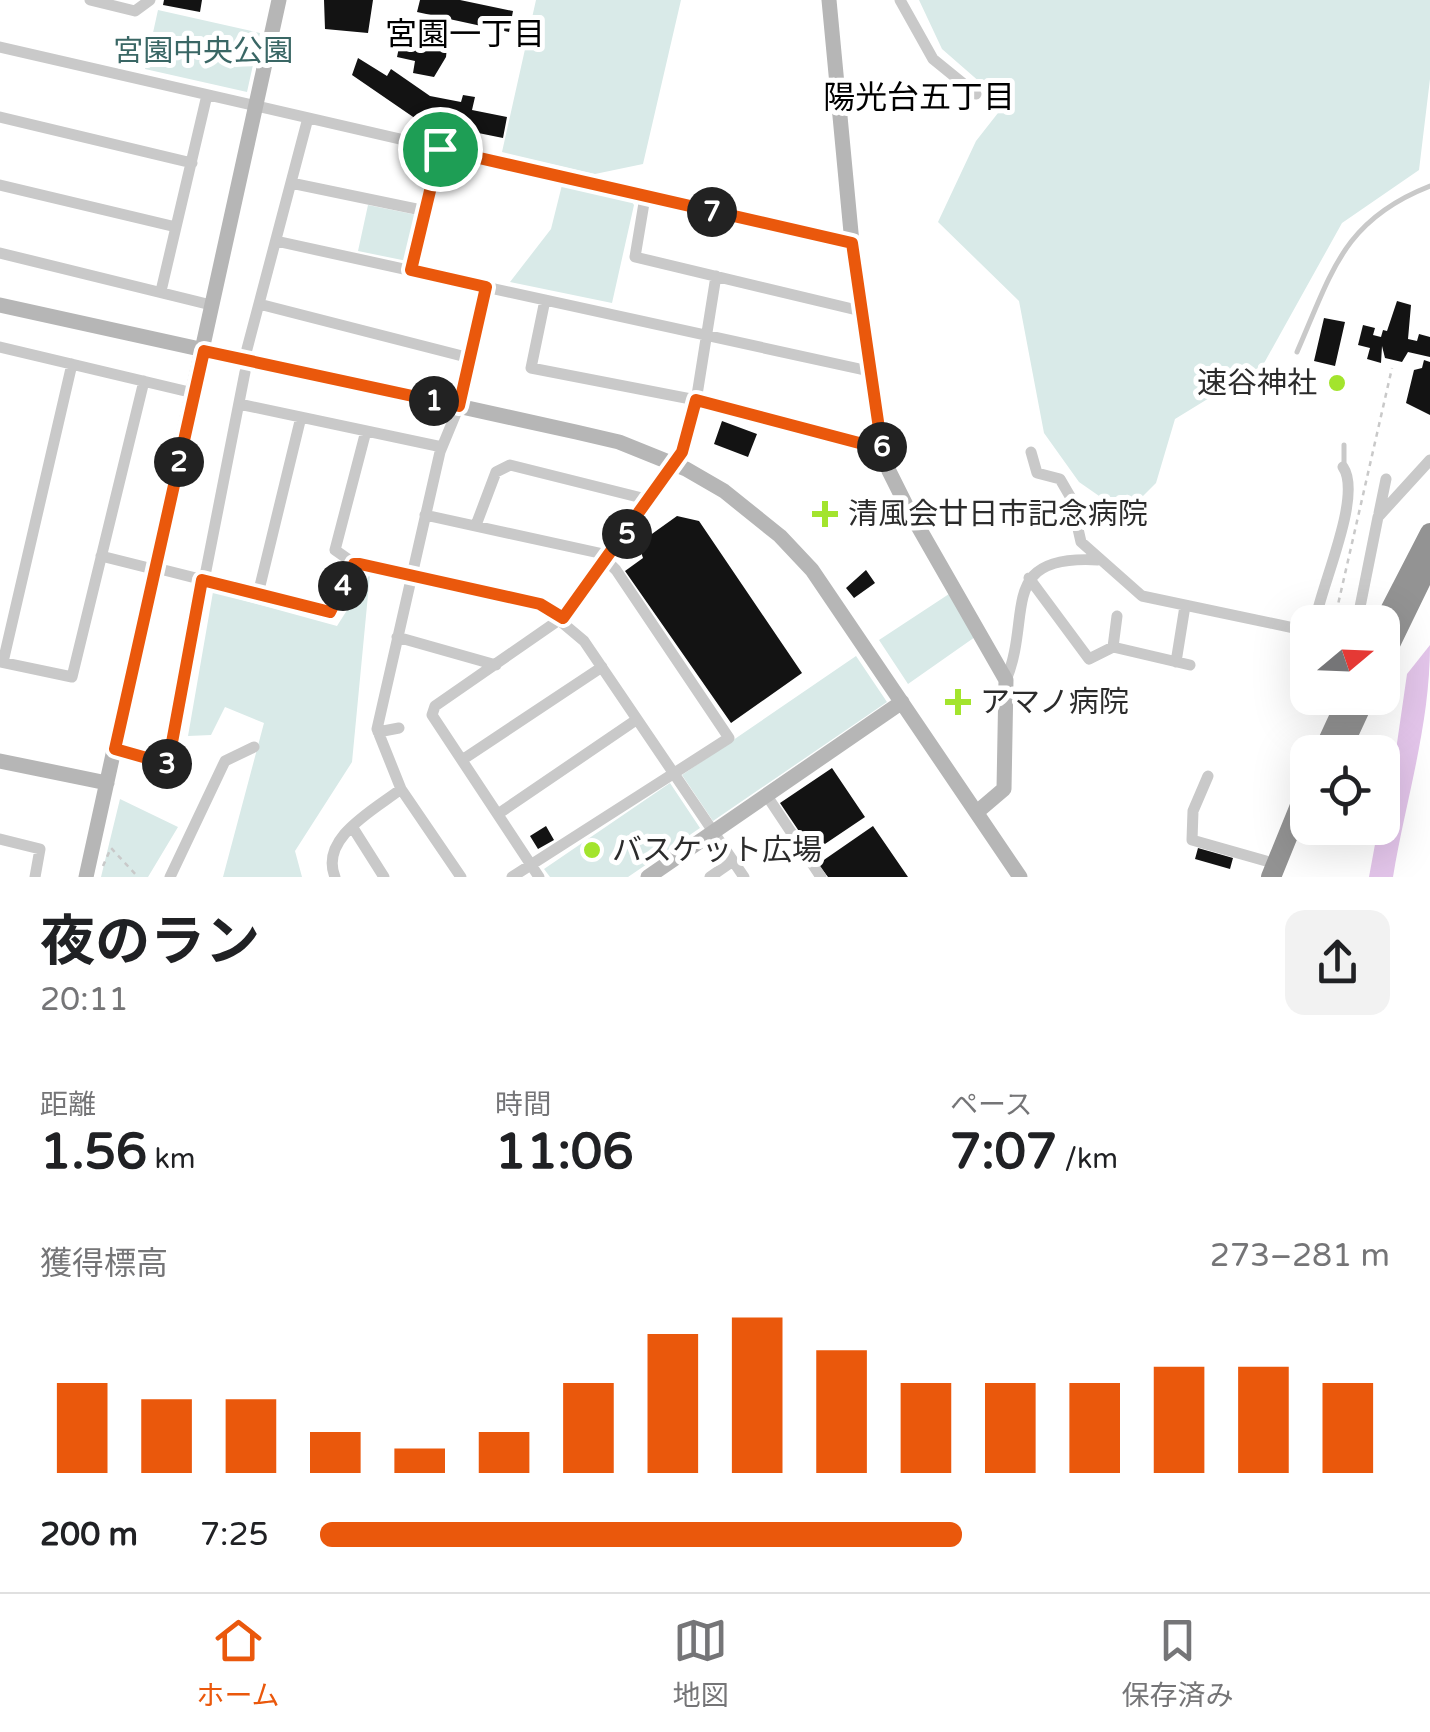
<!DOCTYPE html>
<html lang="ja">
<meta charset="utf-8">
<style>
:root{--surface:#fff;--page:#f2f2f2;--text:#202124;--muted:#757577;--line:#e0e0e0;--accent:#ea580c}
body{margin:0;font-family:"Varela Round","Noto Sans JP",sans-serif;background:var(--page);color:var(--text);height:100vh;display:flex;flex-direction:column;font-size:38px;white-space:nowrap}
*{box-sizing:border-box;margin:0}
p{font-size:32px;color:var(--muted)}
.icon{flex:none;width:55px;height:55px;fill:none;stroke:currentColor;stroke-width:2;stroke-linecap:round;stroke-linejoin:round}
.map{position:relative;height:877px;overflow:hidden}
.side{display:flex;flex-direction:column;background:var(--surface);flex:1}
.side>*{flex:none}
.needle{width:65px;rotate:71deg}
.fabs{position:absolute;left:1290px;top:605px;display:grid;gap:20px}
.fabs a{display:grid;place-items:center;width:110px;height:110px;border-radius:20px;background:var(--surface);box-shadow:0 10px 40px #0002;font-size:50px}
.pin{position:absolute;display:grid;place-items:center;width:85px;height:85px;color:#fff;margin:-42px;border:5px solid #fff;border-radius:50%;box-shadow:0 2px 10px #0007}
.km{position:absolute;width:50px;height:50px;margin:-25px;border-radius:50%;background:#222;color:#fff;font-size:28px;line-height:50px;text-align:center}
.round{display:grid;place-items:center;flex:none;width:105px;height:105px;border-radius:20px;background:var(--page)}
.headline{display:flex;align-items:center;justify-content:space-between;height:170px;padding:0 40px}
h1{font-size:55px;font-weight:700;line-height:75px}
.figures{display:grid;grid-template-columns:repeat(3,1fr);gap:15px;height:170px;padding:10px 40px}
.figures div{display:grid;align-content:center}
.figures b{font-size:50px;font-weight:700}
.figures small{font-size:28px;font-weight:400}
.figures p{font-size:28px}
.chart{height:280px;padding:20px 40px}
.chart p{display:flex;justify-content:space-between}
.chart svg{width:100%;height:180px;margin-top:10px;stroke:var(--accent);stroke-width:6}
ul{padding:0 40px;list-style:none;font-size:32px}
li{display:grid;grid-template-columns:160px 120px 1fr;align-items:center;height:75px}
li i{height:25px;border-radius:12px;background:var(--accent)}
.menu{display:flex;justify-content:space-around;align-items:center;height:140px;border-top:2px solid var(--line);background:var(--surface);font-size:28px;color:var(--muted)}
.menu a{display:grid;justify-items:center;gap:5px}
.menu .active{color:var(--accent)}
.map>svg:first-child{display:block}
</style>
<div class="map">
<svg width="1430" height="877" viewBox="0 0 1430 877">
<rect width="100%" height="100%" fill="#fff"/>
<path fill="#d9eae8" d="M536,0H681L643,164L595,174L502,152Z
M919,0H1430V79L1419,170L1342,223L1263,365L1175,419L1156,483L1125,514L1079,482L1044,433L1019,301L938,222L976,141L1005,104L942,49Z
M158,10L260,33L247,92L145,69Z
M562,185L629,198L634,205L612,303L510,282L551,229Z
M368,205L417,215L407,261L358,251Z
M370,574L352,762L295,851L302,877H223L264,723L225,707L211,735L188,736L213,592L337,626Z
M949,594L975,637L908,684L879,640Z
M856,656L887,702L713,821L682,775Z
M670,783L700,828L628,877H550L544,869Z
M120,799L178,827L148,877H101Z"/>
<path fill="#e3c5ea" d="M1430,645C1430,726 1406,798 1393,877H1369L1378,828H1382L1383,804L1394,764L1407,674Z"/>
<path fill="#131313" d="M164,0H202L200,12L163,5Z
M324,0H373L368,33L325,29Z
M420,0H460L513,11L509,32L417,12Z
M426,21L449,26L446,57L434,77L413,73L415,61L397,57L404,23L425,27Z
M358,58L387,76L391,69L430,96L461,102L463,95L475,97L472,110L507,117L503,138L419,121L352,75Z
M1397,301L1411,305L1408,339L1417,341L1419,334L1430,337V357L1408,352L1402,362L1385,358L1382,346L1381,363L1367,359L1370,348L1358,345L1363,325L1375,328L1373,335L1381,337L1383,330L1387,331Z
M1324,318L1345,322L1335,366L1314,361Z
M1424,360L1430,362V415L1406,403L1414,370L1422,368Z
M722,421L757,434L748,457L714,444Z
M677,516L699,521L802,673L731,723L625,571L643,558L641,552L649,536Z
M866,570L875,583L854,598L846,588Z
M832,768L865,817L813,852L780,803Z
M546,826L554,840L538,849L530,836Z
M873,826L908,877H828L818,864Z
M1198,848L1233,858L1230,869L1195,859Z"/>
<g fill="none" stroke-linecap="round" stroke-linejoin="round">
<path stroke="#c9c9c9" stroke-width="2.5" stroke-dasharray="5 5" stroke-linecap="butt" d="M1334,622L1392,368
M103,866L111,848L138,877"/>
<path stroke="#c9c9c9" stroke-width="5" d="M1297,352C1332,272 1343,220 1430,186
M1344,445V464"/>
<path stroke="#c9c9c9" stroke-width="11" d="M90,0L135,11L150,0
M900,0L933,59L976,94
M0,47L852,243
M0,117L192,163
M291,183L426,211
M0,185L176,227
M645,197L635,257L861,311
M276,241L869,371
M0,253L207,304
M411,270L440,149
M161,291L207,95
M545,300L531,368L696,400L883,449
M259,304L470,358
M0,347L185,391
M247,349L308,118
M239,404L442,447
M1031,452L1037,473L1060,479L1071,498L1081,542L1142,596L1308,631
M1379,513L1386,479
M425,515L599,553L616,570L729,738L512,877
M476,525L496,472L510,465L650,500
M101,556L145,567
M355,564L335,550L366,431
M156,568L330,612L355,564H361L540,604L584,641L744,877
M1029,578L1089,659L1113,647L1190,665
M258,594L301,417
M1315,622C1320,588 1363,496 1343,467
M1357,622L1378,517L1430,460
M397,637L496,665
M1113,647L1117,616
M0,662L72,677L144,381
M3,662L72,364
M1176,662L1185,606
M1006,680C1033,616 996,554 1098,560
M378,732L399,728
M115,749L168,764L245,372
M462,760L602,667
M1208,776L1193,811L1192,840L1266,861
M401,789L461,877
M767,796L821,877
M498,814L636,720
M353,828L384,877
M0,839L40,849L35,877
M170,877L225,761L254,747
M335,877C319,838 374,810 401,789L377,729L440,452L459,406L485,287
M539,877L432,715L435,706L572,611L658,489L682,451L697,395L716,276
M710,877L733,861"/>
<path stroke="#b6b6b6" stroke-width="15" d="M829,0L852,243L877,426L889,471L907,507L1006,680L1004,789L977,812
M0,305L576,432L619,442L686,469L724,491L780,536L812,570L1020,877
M0,761L107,783
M86,877L279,0
M648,877L902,702"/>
<path stroke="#939393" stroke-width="20" d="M1382,626L1430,533
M1382,661L1430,562
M1323,752L1348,698
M1340,752L1365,698
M1271,877L1308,786"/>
</g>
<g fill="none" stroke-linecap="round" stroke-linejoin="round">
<g stroke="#fff" stroke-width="20">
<path id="route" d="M440,149L852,243L882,449L696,400L682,452L563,618L540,604L360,564H354L330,612L202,580L168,764L115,749L204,351L459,406L486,287L411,270Z"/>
</g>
<use href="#route" stroke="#ea580c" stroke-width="12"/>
</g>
<g fill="#a3e42d" stroke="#fff" stroke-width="4">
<circle cx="1337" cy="383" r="10"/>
<path d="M820 499h10v10h10v10h-10v10h-10v-10h-10v-10h10z"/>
<path d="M953 687h10v10h10v10h-10v10h-10v-10h-10v-10h10z"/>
<circle cx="592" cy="850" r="10"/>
</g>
<g text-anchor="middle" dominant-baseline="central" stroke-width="10" stroke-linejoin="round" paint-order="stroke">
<g font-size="30" fill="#3a6765" stroke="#fff">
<text x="203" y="51">宮園中央公園</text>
</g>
<g font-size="30" fill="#2c2c2c" stroke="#fff" text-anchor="start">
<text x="1317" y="383" text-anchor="end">速谷神社</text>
<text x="848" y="514">清風会廿日市記念病院</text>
<text x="980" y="702">アマノ病院</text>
<text x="612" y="850">バスケット広場</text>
</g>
<g font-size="32" fill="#000" stroke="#fff">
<text x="465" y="35">宮園一丁目</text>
<text x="919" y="98">陽光台五丁目</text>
</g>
</g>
</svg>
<div class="fabs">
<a><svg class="needle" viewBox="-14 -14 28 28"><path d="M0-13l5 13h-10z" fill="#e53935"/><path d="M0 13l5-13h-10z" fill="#757577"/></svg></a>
<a><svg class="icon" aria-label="locate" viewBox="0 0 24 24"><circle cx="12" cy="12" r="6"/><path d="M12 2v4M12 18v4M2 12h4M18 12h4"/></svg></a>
</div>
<div class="pin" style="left:440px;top:149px;background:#1e9e55"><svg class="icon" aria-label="arrive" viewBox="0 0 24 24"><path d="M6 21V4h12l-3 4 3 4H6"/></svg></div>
<b class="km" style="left:434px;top:401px">1</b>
<b class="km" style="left:179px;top:462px">2</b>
<b class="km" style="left:167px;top:764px">3</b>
<b class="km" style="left:343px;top:586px">4</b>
<b class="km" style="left:627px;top:534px">5</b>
<b class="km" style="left:882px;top:447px">6</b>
<b class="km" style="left:712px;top:212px">7</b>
</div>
<section class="side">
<div class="headline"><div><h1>夜のラン</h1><p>20:11</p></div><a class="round"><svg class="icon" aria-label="share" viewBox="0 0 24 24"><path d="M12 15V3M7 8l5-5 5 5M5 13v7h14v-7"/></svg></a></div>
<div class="figures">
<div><p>距離</p><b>1.56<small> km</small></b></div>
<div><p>時間</p><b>11:06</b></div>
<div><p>ペース</p><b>7:07<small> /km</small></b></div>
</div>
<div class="chart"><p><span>獲得標高</span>273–281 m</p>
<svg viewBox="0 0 160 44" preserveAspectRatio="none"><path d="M5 44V22M15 44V26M25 44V26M35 44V34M45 44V38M55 44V34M65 44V22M75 44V10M85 44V6M95 44V14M105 44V22M115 44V22M125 44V22M135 44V18M145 44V18M155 44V22"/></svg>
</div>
<ul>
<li><b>200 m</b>7:25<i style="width:60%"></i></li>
</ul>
</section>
<nav class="menu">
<a class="active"><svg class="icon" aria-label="home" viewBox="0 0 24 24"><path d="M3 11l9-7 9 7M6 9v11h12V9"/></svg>ホーム</a>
<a><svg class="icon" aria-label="map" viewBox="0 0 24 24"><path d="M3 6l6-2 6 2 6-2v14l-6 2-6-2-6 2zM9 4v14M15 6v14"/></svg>地図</a>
<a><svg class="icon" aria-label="saved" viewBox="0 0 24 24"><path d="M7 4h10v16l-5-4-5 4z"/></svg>保存済み</a>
</nav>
